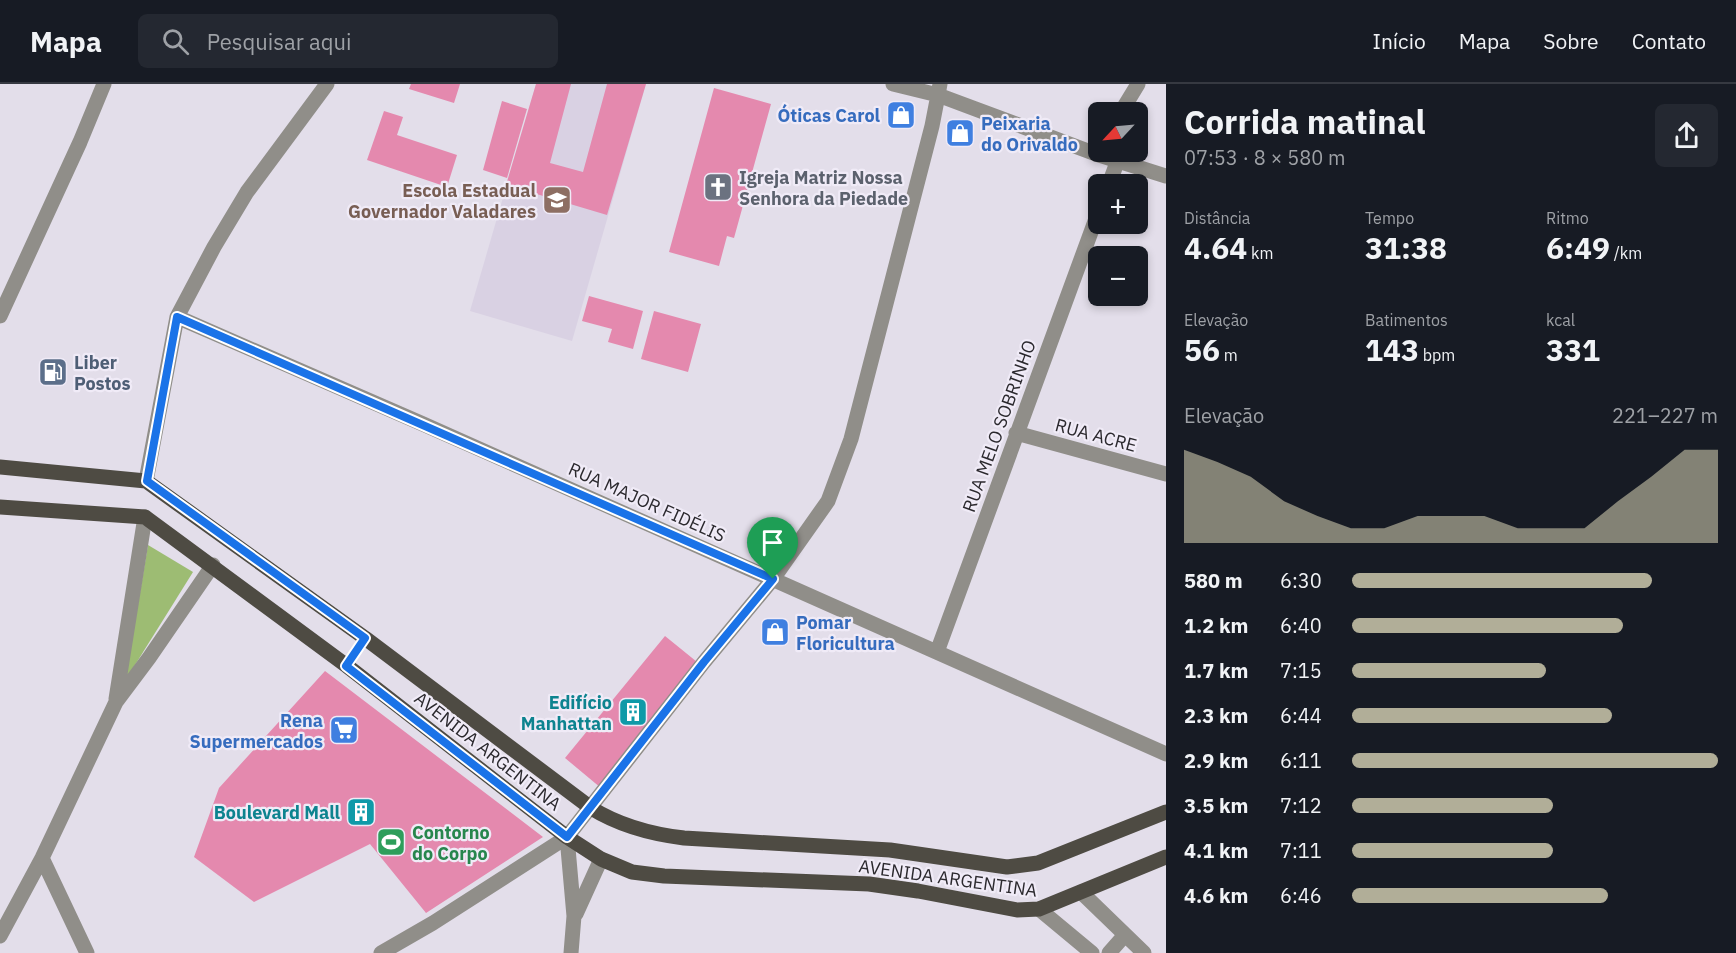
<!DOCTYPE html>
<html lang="pt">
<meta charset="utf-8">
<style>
:root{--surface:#171b24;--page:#242831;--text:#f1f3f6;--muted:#9ea1a6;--line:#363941;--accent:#b1ae98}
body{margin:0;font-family:"IBM Plex Sans",sans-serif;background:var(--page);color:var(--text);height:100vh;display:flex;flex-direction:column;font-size:22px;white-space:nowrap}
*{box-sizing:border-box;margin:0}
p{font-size:20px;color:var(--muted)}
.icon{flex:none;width:33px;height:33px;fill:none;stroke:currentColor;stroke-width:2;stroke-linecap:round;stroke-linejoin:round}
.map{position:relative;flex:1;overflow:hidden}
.side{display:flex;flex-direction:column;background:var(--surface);width:570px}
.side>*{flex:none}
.needle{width:39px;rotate:244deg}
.tools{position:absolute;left:1088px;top:18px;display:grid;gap:12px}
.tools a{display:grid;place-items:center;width:60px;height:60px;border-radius:9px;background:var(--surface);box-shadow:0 3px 9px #0003;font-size:30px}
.pin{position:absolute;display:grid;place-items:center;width:51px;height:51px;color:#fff;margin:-62px -26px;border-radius:50% 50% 50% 0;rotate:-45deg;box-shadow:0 0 6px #0007}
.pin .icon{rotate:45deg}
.round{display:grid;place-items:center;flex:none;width:63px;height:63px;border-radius:9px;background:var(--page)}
.head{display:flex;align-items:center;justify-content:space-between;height:102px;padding:0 18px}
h1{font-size:33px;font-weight:700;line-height:45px}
.figures{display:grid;grid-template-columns:repeat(3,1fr);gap:9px;height:102px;padding:6px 18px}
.figures div{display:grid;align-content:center}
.figures b{font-size:30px;font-weight:700}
.figures small{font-size:16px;font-weight:400}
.figures p{font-size:16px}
.chart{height:168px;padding:12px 18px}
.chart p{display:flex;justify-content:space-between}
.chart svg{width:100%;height:108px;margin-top:6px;fill:var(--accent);opacity:.7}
ul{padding:0 18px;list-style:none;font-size:20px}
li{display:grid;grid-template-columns:96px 72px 1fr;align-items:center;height:45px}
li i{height:15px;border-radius:8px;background:var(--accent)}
header{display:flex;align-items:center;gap:36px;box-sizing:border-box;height:84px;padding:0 30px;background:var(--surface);border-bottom:2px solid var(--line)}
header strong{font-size:28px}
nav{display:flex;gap:33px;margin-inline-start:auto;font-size:21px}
.search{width:420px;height:54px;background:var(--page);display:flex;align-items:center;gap:15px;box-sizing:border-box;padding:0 21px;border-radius:9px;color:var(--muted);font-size:22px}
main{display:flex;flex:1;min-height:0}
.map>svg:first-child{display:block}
</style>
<header>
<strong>Mapa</strong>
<div class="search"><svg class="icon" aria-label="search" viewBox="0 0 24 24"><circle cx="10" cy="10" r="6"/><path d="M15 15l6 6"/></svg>Pesquisar aqui</div>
<nav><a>Início</a><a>Mapa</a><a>Sobre</a><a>Contato</a></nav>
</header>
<main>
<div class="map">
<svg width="1166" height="869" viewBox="0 0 1166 869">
<rect width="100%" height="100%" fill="#e3deea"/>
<path fill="#d9d1e3" d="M536,0H646L572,257L470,227Z"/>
<path fill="#9dbc73" d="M148,461L193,488L125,597Z"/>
<path fill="#e489ae" d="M411,0H460L454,19L409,5Z
M536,0H571L550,79L583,88L607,0H646L607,131L506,101Z
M714,4L771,20L734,154L727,152L719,182L669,168Z
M502,17L527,25L507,94L483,86Z
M384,27L403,33L397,51L457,71L447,103L367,76Z
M589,212L643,227L633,265L608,258L612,245L582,237Z
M654,227L701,240L688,288L641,275Z
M665,552L702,582L601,704L565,674Z
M325,587L543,753L426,829L370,760L254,818L194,773L219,704Z"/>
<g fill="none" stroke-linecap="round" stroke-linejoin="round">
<path stroke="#908e89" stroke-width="9" d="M347,582L365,554"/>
<path stroke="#908e89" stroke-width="15" d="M893,0L938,11L940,0
M1121,28L1138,0
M1109,100L1118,76
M177,233L423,340L1166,670
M1016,349L1166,390
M146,397L177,233L214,163L247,108L327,0
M937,568L1098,129
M567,753L574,832L571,869
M1081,808L1144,869
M1039,825L1092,869
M576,830L601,775
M381,869L433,839L567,753L704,578L773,495L828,417L851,355L932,42L938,11L1096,70L1166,92
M1109,869L1124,852"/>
<path stroke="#908e89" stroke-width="15" d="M0,232L80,58L104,0
M116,615L145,433
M42,774L87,869
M0,852L42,774L116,618L149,574L213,481"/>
<path stroke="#4e4b43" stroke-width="15" d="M0,383L146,397L365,554L591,724C620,742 650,750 684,754L890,766L1007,783L1038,779L1166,728
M0,423L145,433L347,582L567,753L601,775L632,788L664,792L869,800L918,807L1017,826L1039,825L1166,773"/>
</g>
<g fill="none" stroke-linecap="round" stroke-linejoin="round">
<g stroke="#fff" stroke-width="12">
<path id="route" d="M177,233L773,495L704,578L567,753L346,582L365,554L147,397Z"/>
</g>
<use href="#route" stroke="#1a73e8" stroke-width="8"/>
</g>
<defs>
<g id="shop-square" transform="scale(1.5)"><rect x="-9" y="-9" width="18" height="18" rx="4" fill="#3f7fe0" stroke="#f0ebf7"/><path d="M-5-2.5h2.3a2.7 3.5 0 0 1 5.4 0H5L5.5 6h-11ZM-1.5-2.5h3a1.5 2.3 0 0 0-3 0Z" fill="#fff"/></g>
<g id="church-square" transform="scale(1.5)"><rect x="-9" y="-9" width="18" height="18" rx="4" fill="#6b7280" stroke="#f0ebf7"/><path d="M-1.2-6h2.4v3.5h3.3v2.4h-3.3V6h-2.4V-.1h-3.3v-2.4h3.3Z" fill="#fff"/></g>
<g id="school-square" transform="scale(1.5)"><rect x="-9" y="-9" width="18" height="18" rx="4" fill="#8d6e63" stroke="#f0ebf7"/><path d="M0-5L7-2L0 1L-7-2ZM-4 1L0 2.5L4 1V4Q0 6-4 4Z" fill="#fff"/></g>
<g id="fuel-square" transform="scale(1.5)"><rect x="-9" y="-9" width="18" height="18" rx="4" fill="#5c6f8a" stroke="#f0ebf7"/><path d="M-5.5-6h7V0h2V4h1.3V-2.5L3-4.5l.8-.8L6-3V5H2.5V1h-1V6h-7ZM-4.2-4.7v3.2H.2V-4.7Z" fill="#fff"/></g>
<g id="building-square" transform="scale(1.5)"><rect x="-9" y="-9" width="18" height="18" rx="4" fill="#0f9aa8" stroke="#f0ebf7"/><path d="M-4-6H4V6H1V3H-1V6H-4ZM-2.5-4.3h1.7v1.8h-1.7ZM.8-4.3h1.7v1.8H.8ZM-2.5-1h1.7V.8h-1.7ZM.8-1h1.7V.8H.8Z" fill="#fff"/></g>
<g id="supermarket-square" transform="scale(1.5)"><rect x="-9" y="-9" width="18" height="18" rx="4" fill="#3f7fe0" stroke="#f0ebf7"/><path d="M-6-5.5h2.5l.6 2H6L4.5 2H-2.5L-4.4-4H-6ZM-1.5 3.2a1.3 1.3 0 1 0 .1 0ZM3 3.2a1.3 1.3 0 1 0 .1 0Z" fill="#fff"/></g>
<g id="stadium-square" transform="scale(1.5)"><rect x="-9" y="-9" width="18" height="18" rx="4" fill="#2e9e5b" stroke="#f0ebf7"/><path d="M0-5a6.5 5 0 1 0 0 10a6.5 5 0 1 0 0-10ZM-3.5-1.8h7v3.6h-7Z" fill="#fff"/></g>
</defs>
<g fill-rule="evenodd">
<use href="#shop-square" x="901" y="31"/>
<use href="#shop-square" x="960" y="49"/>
<use href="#church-square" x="718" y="103"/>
<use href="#school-square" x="557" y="116"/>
<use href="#fuel-square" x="53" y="288"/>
<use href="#shop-square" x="775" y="548"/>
<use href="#building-square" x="633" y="628"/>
<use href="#supermarket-square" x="344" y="646"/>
<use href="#building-square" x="361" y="728"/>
<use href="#stadium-square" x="391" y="758"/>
</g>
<g text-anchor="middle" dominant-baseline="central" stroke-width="4.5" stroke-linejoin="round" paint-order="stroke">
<g font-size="18" font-weight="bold" fill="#366cbe" stroke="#f0ebf7" text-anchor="end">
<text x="880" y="31">Óticas Carol</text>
<text x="981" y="39" text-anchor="start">Peixaria<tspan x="981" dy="21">do Orivaldo</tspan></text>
<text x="796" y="538" text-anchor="start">Pomar<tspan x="796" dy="21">Floricultura</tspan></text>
<text x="323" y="636">Rena<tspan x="323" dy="21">Supermercados</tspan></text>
</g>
<g font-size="18" font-weight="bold" fill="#5b616d" stroke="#f0ebf7" text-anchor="start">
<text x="739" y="93">Igreja Matriz Nossa<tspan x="739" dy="21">Senhora da Piedade</tspan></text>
</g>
<g font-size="18" font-weight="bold" fill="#785e54" stroke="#f0ebf7" text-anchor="end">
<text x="536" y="106">Escola Estadual<tspan x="536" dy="21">Governador Valadares</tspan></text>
</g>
<g font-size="18" font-weight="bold" fill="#4e5e75" stroke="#f0ebf7" text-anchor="start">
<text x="74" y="278">Liber<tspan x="74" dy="21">Postos</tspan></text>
</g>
<g font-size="18" fill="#2b292e" stroke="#f0ebf7">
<text transform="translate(999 342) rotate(-70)">RUA MELO SOBRINHO</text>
<text transform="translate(1096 351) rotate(15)">RUA ACRE</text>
<text transform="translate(647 418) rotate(24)">RUA MAJOR FIDÉLIS</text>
<text transform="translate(488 667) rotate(38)">AVENIDA ARGENTINA</text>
<text transform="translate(948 794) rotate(8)">AVENIDA ARGENTINA</text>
</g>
<g font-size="18" font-weight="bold" fill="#0d838f" stroke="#f0ebf7" text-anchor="end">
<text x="612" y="618">Edifício<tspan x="612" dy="21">Manhattan</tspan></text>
<text x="340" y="728">Boulevard Mall</text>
</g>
<g font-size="18" font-weight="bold" fill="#27864d" stroke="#f0ebf7" text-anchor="start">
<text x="412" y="748">Contorno<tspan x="412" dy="21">do Corpo</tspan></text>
</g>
</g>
</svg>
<div class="tools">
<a><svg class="needle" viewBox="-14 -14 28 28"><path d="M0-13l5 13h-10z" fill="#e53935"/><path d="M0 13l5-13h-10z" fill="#9ea1a6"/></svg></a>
<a>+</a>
<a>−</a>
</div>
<div class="pin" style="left:773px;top:495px;background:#1e9e55"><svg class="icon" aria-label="arrive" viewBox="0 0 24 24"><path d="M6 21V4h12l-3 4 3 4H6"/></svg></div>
</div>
<section class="side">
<div class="head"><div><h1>Corrida matinal</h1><p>07:53 · 8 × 580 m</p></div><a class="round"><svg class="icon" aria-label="share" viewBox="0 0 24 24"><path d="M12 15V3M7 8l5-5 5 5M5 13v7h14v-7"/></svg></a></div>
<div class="figures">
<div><p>Distância</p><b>4.64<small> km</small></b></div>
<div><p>Tempo</p><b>31:38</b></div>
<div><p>Ritmo</p><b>6:49<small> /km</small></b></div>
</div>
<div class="figures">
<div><p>Elevação</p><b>56<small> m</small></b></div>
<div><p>Batimentos</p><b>143<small> bpm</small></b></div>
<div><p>kcal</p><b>331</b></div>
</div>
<div class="chart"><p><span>Elevação</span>221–227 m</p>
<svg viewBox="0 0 160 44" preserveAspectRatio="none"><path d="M0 44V6L10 11L20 17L30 27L40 33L50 38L60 38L70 33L80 33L90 33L100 38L110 38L120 38L130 27L140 17L150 6L160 6V44z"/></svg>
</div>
<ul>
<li><b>580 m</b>6:30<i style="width:82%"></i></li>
<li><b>1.2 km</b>6:40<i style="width:74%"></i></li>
<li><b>1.7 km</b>7:15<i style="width:53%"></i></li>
<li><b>2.3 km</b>6:44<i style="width:71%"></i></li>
<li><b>2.9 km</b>6:11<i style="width:100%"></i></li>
<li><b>3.5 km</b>7:12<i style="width:55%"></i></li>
<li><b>4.1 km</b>7:11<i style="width:55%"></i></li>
<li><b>4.6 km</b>6:46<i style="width:70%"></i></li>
</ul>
</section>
</main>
